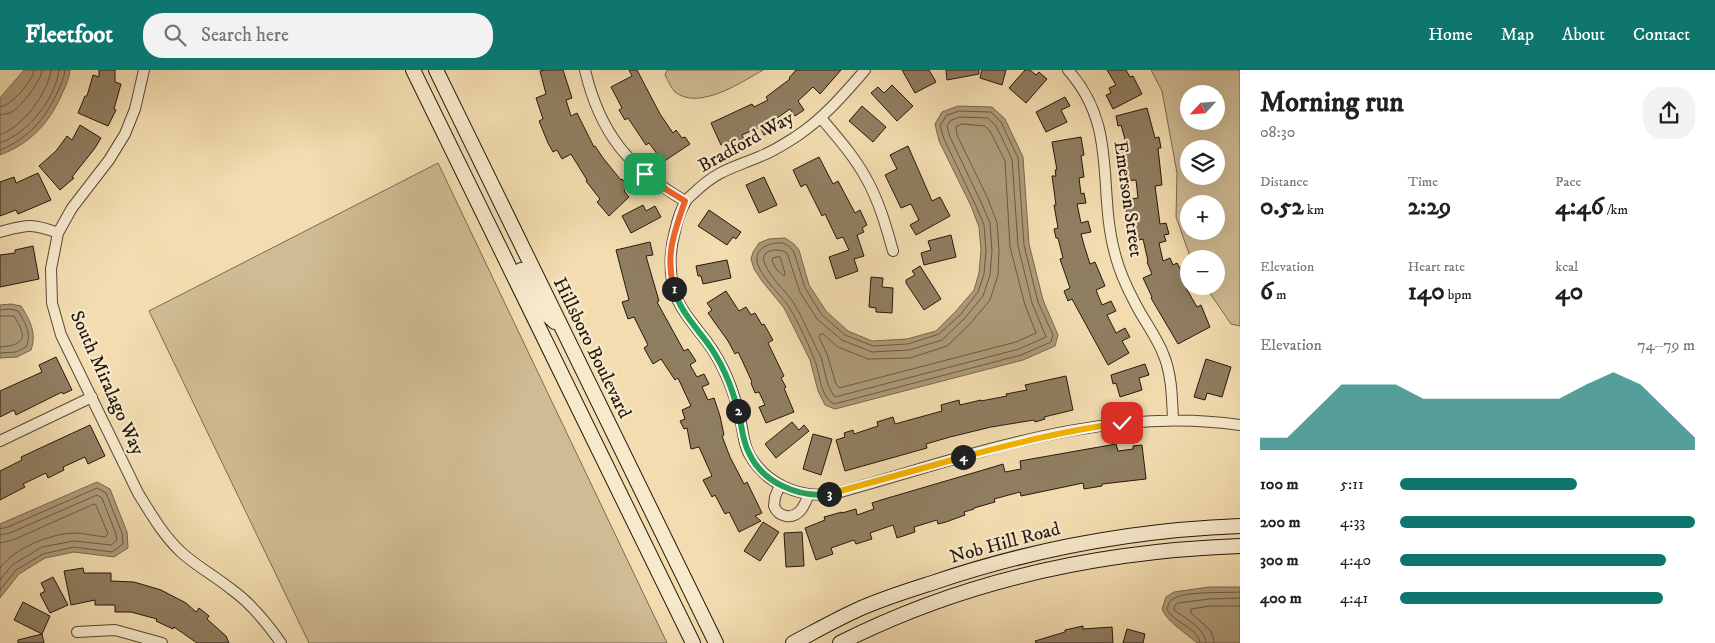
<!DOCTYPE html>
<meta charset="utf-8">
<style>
:root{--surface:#fff;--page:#f2f2f2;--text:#202124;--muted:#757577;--accent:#0f766e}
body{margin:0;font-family:"IM FELL DW Pica",serif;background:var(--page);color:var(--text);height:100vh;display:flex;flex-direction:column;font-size:19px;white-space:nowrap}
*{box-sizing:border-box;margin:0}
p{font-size:16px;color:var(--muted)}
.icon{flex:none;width:28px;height:28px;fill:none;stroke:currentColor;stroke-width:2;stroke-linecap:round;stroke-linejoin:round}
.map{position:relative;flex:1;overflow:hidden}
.details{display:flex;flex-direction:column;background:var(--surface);width:475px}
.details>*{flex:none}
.needle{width:32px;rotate:244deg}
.controls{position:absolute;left:1180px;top:15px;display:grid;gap:10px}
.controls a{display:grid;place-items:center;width:45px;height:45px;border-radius:50%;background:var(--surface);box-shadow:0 5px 20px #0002;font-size:25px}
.pin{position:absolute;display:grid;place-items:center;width:42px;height:42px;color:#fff;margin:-21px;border-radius:10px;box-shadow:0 2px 8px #0006}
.km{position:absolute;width:25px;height:25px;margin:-12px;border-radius:50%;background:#222;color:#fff;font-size:14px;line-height:25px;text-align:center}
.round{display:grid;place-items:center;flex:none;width:52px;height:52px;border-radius:20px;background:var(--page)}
.overview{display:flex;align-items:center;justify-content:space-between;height:85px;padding:0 20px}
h1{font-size:28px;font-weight:700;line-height:38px}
.stats{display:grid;grid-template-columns:repeat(3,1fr);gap:8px;height:85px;padding:5px 20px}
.stats div{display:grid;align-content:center}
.stats b{font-size:25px;font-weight:700}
.stats small{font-size:14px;font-weight:400}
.stats p{font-size:14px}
.chart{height:140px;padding:10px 20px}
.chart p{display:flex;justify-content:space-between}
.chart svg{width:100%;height:90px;margin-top:5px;fill:var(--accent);opacity:.7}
ul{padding:0 20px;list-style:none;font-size:16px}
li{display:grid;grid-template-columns:80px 60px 1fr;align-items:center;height:38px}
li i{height:12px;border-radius:6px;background:var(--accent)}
header{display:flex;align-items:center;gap:30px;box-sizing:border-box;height:70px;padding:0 25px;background:var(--accent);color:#fff}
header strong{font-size:24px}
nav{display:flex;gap:28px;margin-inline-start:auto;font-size:18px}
.search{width:350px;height:45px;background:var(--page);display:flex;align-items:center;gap:12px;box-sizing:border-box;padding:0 18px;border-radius:20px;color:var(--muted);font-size:19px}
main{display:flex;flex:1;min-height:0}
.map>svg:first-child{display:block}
</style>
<header>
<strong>Fleetfoot</strong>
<div class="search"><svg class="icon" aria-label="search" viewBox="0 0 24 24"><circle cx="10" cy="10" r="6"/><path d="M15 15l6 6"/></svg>Search here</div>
<nav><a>Home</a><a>Map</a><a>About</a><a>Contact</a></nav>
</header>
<main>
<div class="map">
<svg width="1240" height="573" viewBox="0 0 1240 573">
<rect width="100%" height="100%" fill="#f3ddb0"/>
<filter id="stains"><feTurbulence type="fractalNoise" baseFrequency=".004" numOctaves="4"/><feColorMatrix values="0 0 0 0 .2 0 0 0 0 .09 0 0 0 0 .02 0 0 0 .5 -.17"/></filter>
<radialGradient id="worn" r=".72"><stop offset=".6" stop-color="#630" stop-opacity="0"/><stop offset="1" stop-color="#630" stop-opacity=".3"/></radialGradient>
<path fill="#d0bc94" stroke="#7a6a50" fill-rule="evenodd" d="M667,0H763C742,12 699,41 675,22C671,18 668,10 665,5Z
M1151,0H1240V256L1231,254L1205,216H1216V189H1191L1176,147L1177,103L1162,21ZM1189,24H1216V51H1189ZM1189,79H1216V106H1189ZM1189,134H1216V161H1189Z
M438,93L667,573H309L149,241Z"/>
<path fill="#ad9a78" stroke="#77664d" d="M24,0H70C69,10 65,17 61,26C48,55 29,74 0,85V28Z
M958,36L992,37L1005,49L1023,87L1029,174L1043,230L1058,265L1055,276L1023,290L835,339L825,335L818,321L810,290L784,238L762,211L754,199L751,189L753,182L759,173L769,169L785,168L794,174L799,180L809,215L826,241L848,261L872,271L907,269L936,261L956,241L974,220L979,203L981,180L979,157L971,136L939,71L935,54L942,42Z
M11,234L21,236C30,250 37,263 31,280L17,287L0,288V235Z
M97,412L110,419L127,462L128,478L114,487L74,482L45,488L19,504L0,528V454Z
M1209,517H1240V573H1197C1186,563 1167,552 1162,539L1166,527L1174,522Z"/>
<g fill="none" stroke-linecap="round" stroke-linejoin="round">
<path stroke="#695942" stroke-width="1" d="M0,37C11,36 33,11 34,0
M959,41L991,42L1001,52L1018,88L1024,175L1038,232L1053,265L1051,272L1021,285L834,334C822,328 820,309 817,297C812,281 796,247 787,234C779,223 758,204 757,190C756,177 772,172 782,173C787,174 792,179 794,182L805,218L822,245L845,265L873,276L908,274L939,264L960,245L978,222L984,204L986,181L984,155L975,134L944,69L940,56L946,46Z
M0,45C4,44 8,44 12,42C22,35 41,12 42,0
M960,47L988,48L996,56L1012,89L1018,176L1032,233L1046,267L1019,279L835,327C826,316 825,300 821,287C819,283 816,278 814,273C807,260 801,244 793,232C784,219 771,209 765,194C758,180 778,177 787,183L800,222L817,249L842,270L872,282L909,280L942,270L964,249L983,226L990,205L992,181L990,153L981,132L950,67L947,56L950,51Z
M962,54L985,56L990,61L1005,91L1010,177L1025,235L1036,263L1016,272L839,318L836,314L827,284L819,267L820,264H823L838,277L868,289L910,288L947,276L970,254L990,230L998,205L999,180L997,153L988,129L957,65L956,57Z
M0,65C23,56 47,25 51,0
M0,73C28,63 55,30 59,0
M0,80C28,69 45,49 57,23C61,15 64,8 65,0
M780,187L785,203L784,206L777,200L772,191L773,188Z
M0,240L11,239L18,241C25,252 32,264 26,277L16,282L0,283
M0,246H14C28,268 25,275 0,277
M0,459L8,457L97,418L106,423L122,463L123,474L112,482L74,477L43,484L16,500L0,520
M0,465L10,463L97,425L102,428L116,464L117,470L111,475L74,471L42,477L12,495L0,510
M0,473L13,470L94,434L96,435L108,464L105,467C95,466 84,463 74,463C49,464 15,478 0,498
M1200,573C1198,557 1173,553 1167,539C1169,534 1169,531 1173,529C1183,521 1226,523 1240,522
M1206,573C1205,558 1185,548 1174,540L1175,535L1178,533L1209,529L1240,528
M1214,573L1213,567L1210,560L1191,543V539L1210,536H1240"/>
</g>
<path fill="#907e61" stroke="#25180c" d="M99,0H115V12L121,14L114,39L116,40L108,56L78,43L85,26H87L93,5L99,7Z
M545,0H563L572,28L566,30L571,46L577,43L594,77L595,76L603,88L621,110L622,109L629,116L624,121L629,127L609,146L597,132L600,129L586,111L587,110L571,84L562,89L557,80L553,82L548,73L539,51L543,49L536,28L546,24L540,1Z
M629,0H637L660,44L673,63L676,60L682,68L685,67L690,74L663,92L649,73L646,75L628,48L625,50L619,40L622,38L611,17L632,6Z
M796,0H841L820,24L813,17L798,31L804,40L795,46L790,39L770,53L774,60L764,65L760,57L742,65L746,73L736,77L732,70L721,75L711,53L752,34L754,37L768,30L766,27L790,9L789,8Z
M902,0H929L936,12L915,23Z
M946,0H979V4L947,10Z
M982,0H1006L1002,15L980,8Z
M1025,0H1030L1036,5L1039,2L1047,9L1026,33L1009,18Z
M1107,0H1126L1130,7L1133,6L1142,24L1113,39L1106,25L1111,23L1109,18L1116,15Z
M892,15L913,36L897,51L871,23L878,17L884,23Z
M1065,27L1070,36L1061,40L1067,52L1046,62L1036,42Z
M862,36L886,57L873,72L849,51Z
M1147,38L1155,68L1159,67L1161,78H1158L1162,115L1155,116L1160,154L1166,153L1169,164L1164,165L1166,171L1159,173L1163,191L1170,188L1173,195L1177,193L1189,214V216L1186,218L1197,237L1201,235L1210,257L1178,274L1151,228L1152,227L1143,208L1152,204L1147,192L1148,191L1143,169L1130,172L1127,162H1129L1125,130L1138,128L1136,110L1123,111L1122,101H1124L1119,74L1126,73L1121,55L1118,56L1116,46Z
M80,55L101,68L95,78L72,107L74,108L60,120L39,96L56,81L67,66L72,70Z
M1081,67L1084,85L1081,86L1084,107L1079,108L1081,124L1084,123L1086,133L1077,134L1081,153L1088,151L1091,162L1081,164L1084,175L1090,194L1095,192L1105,216L1096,220L1102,235L1111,231L1116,241L1107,245L1116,263L1125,258L1130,267L1122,271L1129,283L1108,295L1072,229L1068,231L1064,221L1070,218L1060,189L1063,188L1058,168H1056L1054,159L1058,158L1054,135H1056L1052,106H1056L1055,100H1057L1052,72Z
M908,76L932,131L940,127L950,146L916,165L910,155L919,150L911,134L901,138L885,105L897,99L890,85Z
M819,87L833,114L838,111L855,143L860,140L867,155L862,158L864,162L857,165L864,186L854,189L858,201L836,209L829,187L849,180L843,167L837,169L825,144L822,146L806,114L801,117L793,100Z
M38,103L51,130L18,144L16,140L0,146V112L14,107L16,113Z
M764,107L777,135L759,143L746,115Z
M643,135L646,141L655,136L661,147L631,163L622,146Z
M709,140L741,162L736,169L733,167L727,175L698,156Z
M951,165L956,187L924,195L921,183L931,180L928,171Z
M650,172L653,185L646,186L659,231L657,232L684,281L688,279L696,291L690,295L697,307L704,304L709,314L702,317L708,330L714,328L720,346L724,365L722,366L730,387L744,414L747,412L762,443L755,446L761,451L739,462L729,442L725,444L715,425L712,427L703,410L712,406L699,377L691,379L687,358L684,359L680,351L685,349L682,340L691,336L678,308L675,310L661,289L653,294L644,278L648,275L634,247L628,249L622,232L629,230L616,180Z
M33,176L39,209L0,217V185L15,183V180Z
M727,190L731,208L703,214L701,206H698L696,196Z
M920,196L941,229L924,240L906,213V210L915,205L912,201Z
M871,207L883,208L882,217L893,218L892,243L876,242V238L869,237Z
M726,221L739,241L746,237L751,245L755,243L762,255L764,254L773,270L768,273L784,306L781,308L786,317L784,318L794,342L766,353L759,337L765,335L759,322L755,323L751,313L752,312L741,288L738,282L735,284L728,271L708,243L712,240L707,233Z
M56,287L72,320L63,324L62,322L16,345L14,340L0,347V321L42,302L39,295Z
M1206,289L1231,297L1222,327L1207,323L1205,330L1194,327Z
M1145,294L1149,305L1139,308L1142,320L1120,327L1116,313L1113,314L1111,305Z
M1066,306L1073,340L1044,347L1045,349L1035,352L1034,350L991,357L950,367L926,374L927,378L845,401L836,370L845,367L844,363L853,360L854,364L878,356L877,352L893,347L895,354L942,341L941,335L959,330L960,335L981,330V331L1007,326L1006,324L1027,320L1025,315Z
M792,352L799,360L804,355L809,361L776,388L765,374Z
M90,355L105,386L88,394L85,387L63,397L64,400L48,408L46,403L23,414L25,417L0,430V401L22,390L21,387Z
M813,364L832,369L821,405L803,399Z
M1116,374L1118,381L1133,379V376L1142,375L1146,409L1102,414V416L1084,419L1083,413L1021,426L1020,422L994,429L995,432L974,438V439L964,442L965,445L946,452L938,454L937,450L914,457L915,462L897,468L893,455L870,463L872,469L856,474L854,470L831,478L833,484L816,490L805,458L825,450L824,447L842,442V443L856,439L857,445L874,439L872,433L881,430L990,398L1003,394L1005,402L1021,399L1020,391Z
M763,452L779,462L760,491L744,481Z
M802,462L804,496L786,497L784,463Z
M83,498L84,503H111V511L134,512L161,520L186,533L196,542L199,538L209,546L207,549L226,566L229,573H197L174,557L173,559L156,551L157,549L131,542H115V535H95V530L71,535L64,501Z
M53,507L68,535L50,543L40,524L45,521L41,513Z
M23,532L50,546L42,564L14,550Z
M1083,556V559L1112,557L1113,573H1036L1035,571L1065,562V560Z
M1127,559L1145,564L1143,573H1123Z
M42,564L44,573H18V570Z"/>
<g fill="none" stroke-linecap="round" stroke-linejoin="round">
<g stroke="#584935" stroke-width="12">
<path id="street" d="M144,0L135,39L125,64L109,90L72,138L58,163L51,199L52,233L61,265L138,423C151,444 163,465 181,482C196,496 215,506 231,519C251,533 267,553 281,573
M585,0C600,64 629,98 685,131
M865,0C844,24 824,48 797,66C786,73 774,81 761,86C733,98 718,100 695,122C692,125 687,128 685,133C680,141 677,152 675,161C669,182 669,200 674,221C680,240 695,256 707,272C723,294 734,321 740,348C743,360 743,373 749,384C766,415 800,428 833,424C965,388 1101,334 1240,355
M1068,0C1119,57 1097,118 1115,184C1119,200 1127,218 1135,233C1144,251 1157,267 1164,286C1172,306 1172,329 1173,350
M821,48C837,67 854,86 866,108C879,131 886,156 893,181
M0,162C27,155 31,153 58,163
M0,371L92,327
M780,415L775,427L774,436C776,441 780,445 786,446C800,448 805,434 809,424
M77,562L115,560L162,573"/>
</g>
<g stroke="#25180c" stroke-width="16">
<path id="secondary" d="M413,0L693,573
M436,0L716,573
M521,200L542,240L555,252
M793,573C814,562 835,550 857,540C881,529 907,521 932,513C1032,479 1134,460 1240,456
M840,573C964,510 1101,481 1240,476"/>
</g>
<use href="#street" stroke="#f7e9cc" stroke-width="10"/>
<use href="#secondary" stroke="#f7e9cc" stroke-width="14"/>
</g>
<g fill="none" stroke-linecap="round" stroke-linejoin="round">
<g stroke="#fff" stroke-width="10">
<path id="split-1" d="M645,104L667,120L685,131C674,163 665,185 674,219"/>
</g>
<g stroke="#fff" stroke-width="10">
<path id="split-2" d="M674,219C679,239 694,255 706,271C722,292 732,317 738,341"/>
</g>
<g stroke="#fff" stroke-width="10">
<path id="split-3" d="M738,341C742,355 742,370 749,383C762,412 798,428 829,424"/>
</g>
<g stroke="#fff" stroke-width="10">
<path id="split-4" d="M829,424L963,387"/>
</g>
<g stroke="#fff" stroke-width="10">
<path id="split-5" d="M963,387C1016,373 1068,360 1122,353"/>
</g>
<use href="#split-1" stroke="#f0652b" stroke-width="6"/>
<use href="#split-2" stroke="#22a559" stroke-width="6"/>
<use href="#split-3" stroke="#22a559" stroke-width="6"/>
<use href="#split-4" stroke="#f5b400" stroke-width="6"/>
<use href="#split-5" stroke="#f5b400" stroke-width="6"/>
</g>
<g text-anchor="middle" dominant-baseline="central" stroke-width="4.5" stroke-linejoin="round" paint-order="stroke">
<g font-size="19" fill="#25180c" stroke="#f7e9cc">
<text transform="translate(746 72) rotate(-29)">Bradford Way</text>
<text transform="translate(1128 129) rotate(82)">Emerson Street</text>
<text transform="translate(592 278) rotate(64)">Hillsboro Boulevard</text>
<text transform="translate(107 313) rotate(66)">South Miralago Way</text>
<text transform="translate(1005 473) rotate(-15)">Nob Hill Road</text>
</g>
</g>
<rect width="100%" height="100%" filter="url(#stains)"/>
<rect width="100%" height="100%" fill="url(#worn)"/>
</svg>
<div class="controls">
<a><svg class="needle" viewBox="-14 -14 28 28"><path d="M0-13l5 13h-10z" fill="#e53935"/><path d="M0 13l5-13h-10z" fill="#757577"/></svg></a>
<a><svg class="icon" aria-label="layers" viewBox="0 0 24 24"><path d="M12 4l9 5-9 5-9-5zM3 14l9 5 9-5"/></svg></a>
<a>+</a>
<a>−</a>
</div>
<div class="pin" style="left:645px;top:104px;background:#1e9e55"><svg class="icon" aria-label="arrive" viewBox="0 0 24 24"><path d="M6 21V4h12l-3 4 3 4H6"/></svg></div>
<div class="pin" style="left:1122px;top:353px;background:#d93025"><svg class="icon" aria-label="check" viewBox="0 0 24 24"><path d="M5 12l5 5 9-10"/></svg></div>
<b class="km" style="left:674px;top:219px">1</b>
<b class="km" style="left:738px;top:341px">2</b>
<b class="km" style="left:829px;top:424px">3</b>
<b class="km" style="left:963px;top:387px">4</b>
</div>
<section class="details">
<div class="overview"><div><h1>Morning run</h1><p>08:30</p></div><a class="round"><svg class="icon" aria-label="share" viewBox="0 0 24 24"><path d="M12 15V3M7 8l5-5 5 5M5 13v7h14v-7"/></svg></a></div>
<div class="stats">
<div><p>Distance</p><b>0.52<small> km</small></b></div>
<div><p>Time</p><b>2:29</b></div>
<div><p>Pace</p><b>4:46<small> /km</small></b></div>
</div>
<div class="stats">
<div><p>Elevation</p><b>6<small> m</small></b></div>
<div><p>Heart rate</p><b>140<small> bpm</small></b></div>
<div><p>kcal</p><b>40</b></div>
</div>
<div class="chart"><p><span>Elevation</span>74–79 m</p>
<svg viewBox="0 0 160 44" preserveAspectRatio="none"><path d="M0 44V38L10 38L20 25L30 12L40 12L50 12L60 19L70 19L80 19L90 19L100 19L110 19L120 12L130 6L140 12L150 25L160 38V44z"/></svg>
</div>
<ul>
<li><b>100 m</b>5:11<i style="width:60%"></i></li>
<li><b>200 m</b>4:33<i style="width:100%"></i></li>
<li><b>300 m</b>4:40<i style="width:90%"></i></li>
<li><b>400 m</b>4:41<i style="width:89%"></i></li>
</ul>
</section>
</main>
